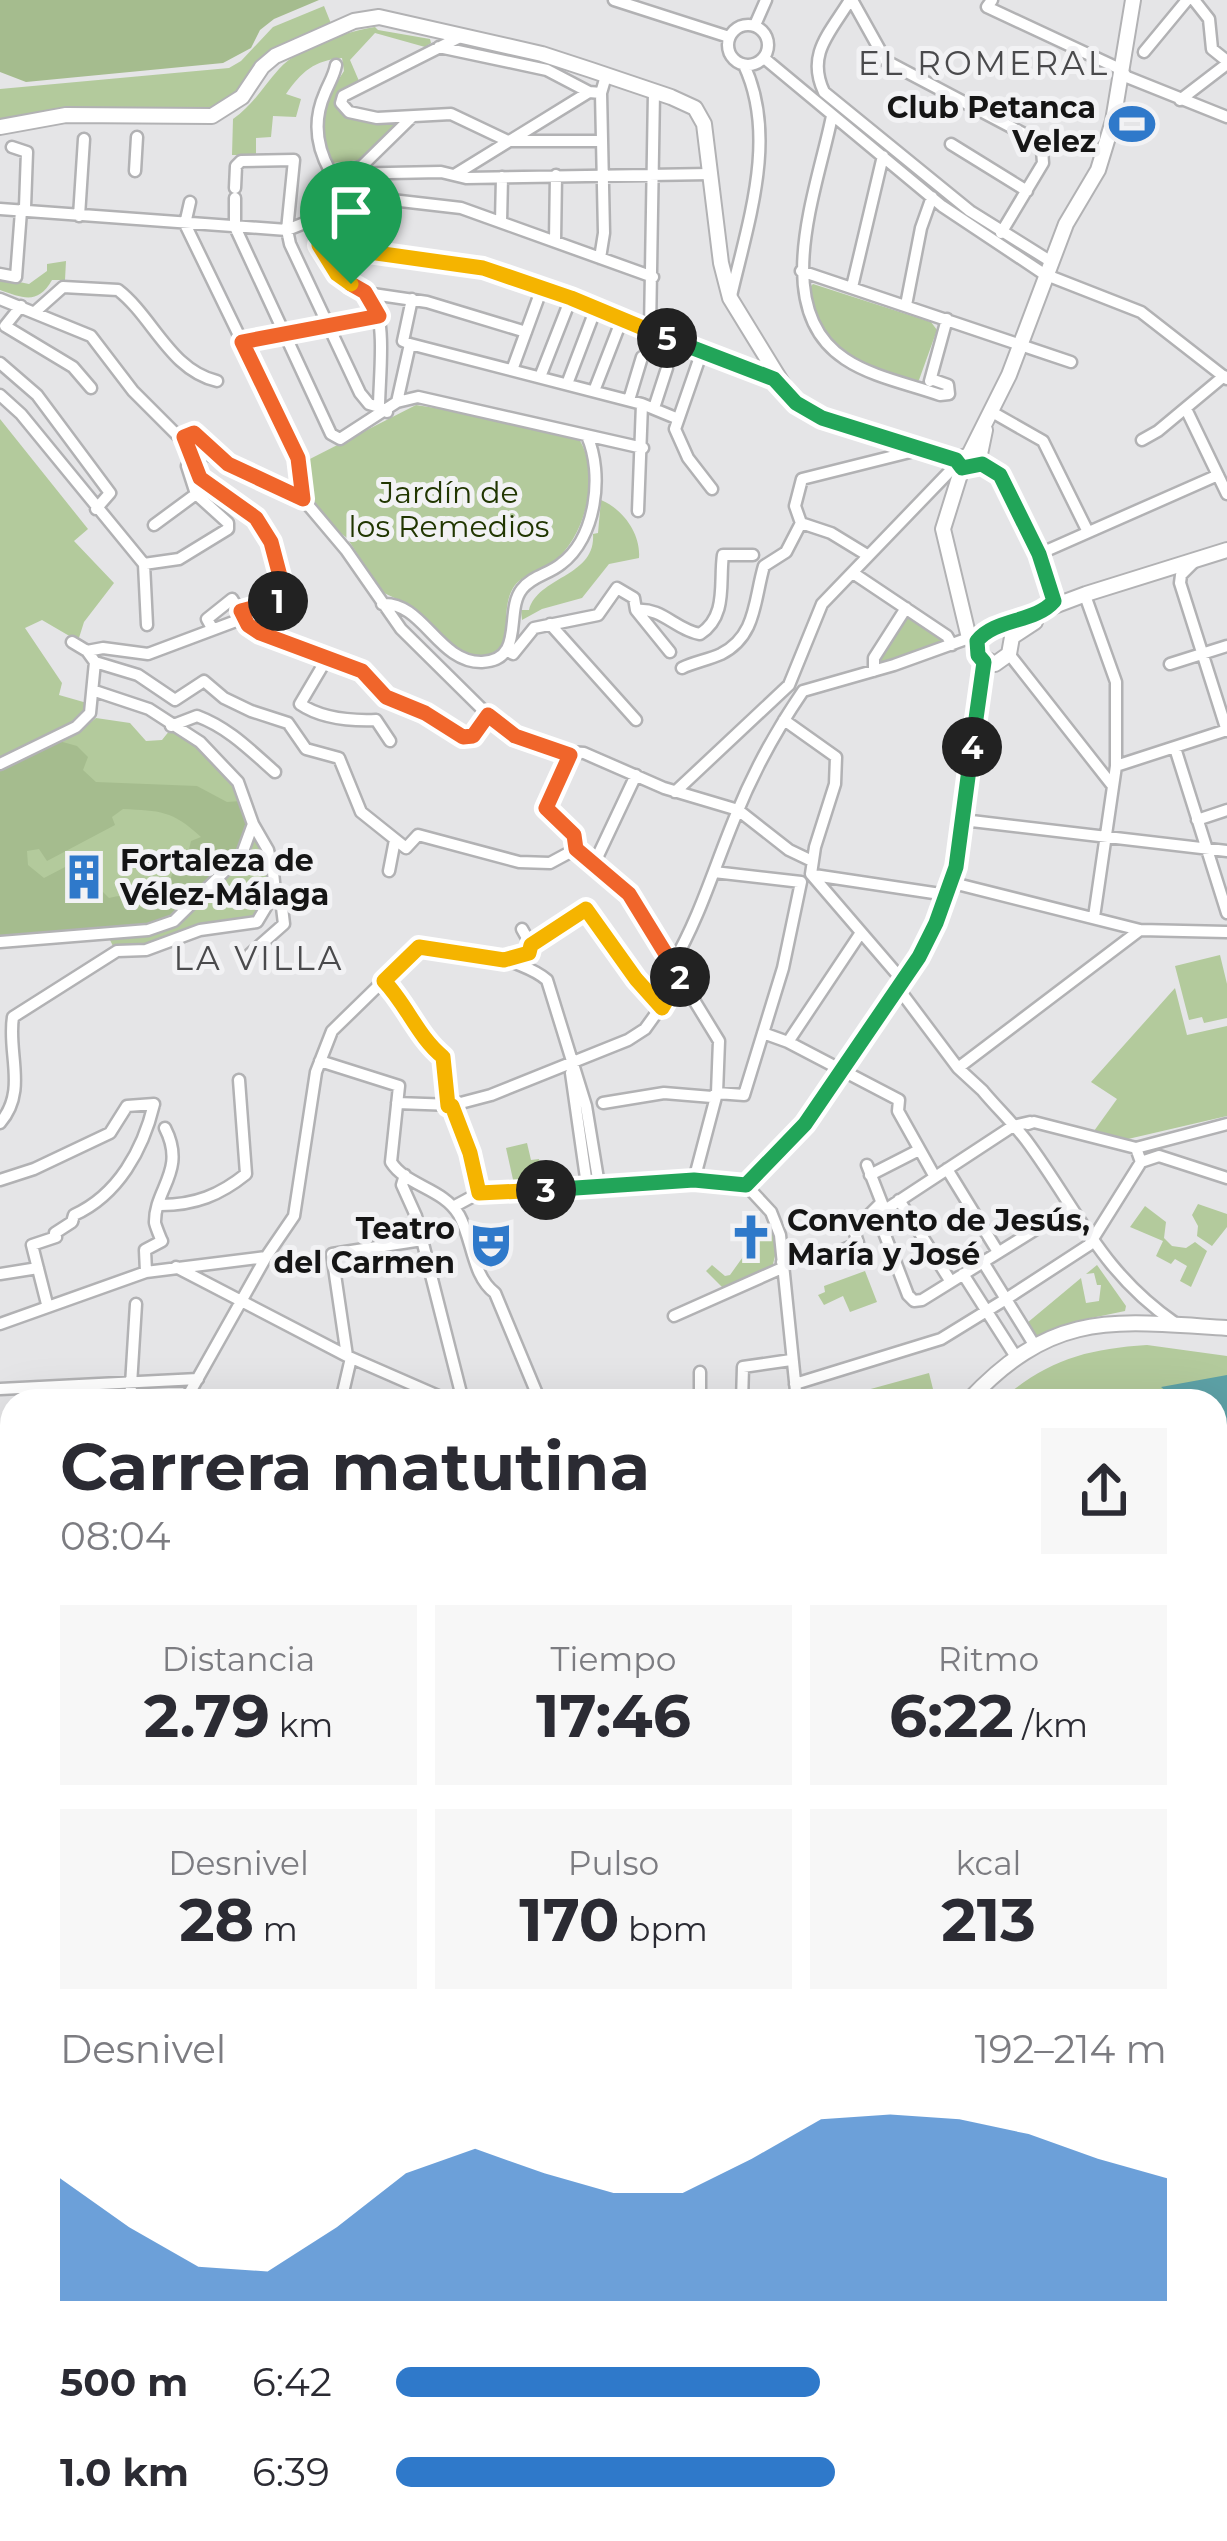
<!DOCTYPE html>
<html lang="es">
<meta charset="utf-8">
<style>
:root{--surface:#fff;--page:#f7f7f7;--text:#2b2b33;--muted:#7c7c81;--accent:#2f79ca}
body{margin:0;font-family:Montserrat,sans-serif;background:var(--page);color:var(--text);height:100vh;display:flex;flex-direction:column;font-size:45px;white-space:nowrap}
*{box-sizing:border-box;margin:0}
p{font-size:39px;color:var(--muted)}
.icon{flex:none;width:66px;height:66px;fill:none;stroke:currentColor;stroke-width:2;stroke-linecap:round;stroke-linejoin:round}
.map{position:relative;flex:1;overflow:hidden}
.drawer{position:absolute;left:0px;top:1389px;width:1227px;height:1152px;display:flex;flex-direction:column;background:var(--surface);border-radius:36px 36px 0 0;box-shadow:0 12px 48px #0002}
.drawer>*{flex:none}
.pin{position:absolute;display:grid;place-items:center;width:102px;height:102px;color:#fff;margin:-123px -51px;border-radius:50% 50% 50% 0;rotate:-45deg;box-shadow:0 0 12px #0007}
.pin .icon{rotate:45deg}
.km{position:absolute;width:60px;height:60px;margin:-30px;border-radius:50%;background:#222;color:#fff;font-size:33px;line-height:60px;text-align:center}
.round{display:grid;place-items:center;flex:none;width:126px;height:126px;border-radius:0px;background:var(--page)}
.head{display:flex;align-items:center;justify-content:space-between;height:204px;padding:0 60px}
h1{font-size:66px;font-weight:700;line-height:90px}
.stats{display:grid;grid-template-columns:repeat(3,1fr);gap:18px;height:204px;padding:12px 60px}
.stats div{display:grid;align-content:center;border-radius:0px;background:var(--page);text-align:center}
.stats b{font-size:60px;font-weight:700}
.stats small{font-size:33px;font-weight:400}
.stats p{font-size:33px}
.chart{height:336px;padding:24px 60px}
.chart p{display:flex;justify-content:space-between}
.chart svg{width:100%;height:216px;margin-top:12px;fill:var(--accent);opacity:.7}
ul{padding:0 60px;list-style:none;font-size:39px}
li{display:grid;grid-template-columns:192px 144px 1fr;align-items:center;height:90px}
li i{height:30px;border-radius:15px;background:var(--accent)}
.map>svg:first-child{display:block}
</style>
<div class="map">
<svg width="1227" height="2541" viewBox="0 0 1227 2541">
<rect width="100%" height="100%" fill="#e5e5e7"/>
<path fill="#b3ca9c" d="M324,6L334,31L275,56L242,97L212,116L66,115L0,127V89L229,68L241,61L273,27Z
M375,27L378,30L430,39L431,43L425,47L375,33L350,60L359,81L342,91L337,108C351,123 375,124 395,125L396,129L361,160L333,163C311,135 327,97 344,71L342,58C315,60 301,72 286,94L301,99L296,117L273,116L271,137L256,138V155H232L233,119C253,105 263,87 279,69C300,46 345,32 375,27Z
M66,261L65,280H52C38,305 23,298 0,290V278L29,284L47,271V264Z
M813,284L931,322L937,330L919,380L913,382C864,365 814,348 808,289Z
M416,405L492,417L579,439C601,474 586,537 553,562C540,572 522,574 513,588C503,605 508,627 504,645L488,656L466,654L453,647L403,602L382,592L347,538L331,526L306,494L302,463Z
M0,419L88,529L74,541L114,583L84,622L78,641L42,620L25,628L62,683L59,695L87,703L85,713L32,746L0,760Z
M601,500C623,509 641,534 639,558L609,564L582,598L542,609L522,620L521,610H529C538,576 596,577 593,534L598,533Z
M905,613L946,638L945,644L877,664Z
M96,718L130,723L146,741L162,740L170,730C204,748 250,784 246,828C244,852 217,871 201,886C185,901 171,918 149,923C107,934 45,933 0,937V769L81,730Z
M253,837H257C267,860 282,905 249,920C236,926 217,921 203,924C182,928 162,943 141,945C130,946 125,943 114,948L108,936L176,923Z
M1220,955L1227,984V1018L1204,1023L1202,1017L1189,1020L1175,966Z
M1175,988L1187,1035L1227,1026V1116L1128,1139L1094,1131L1117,1099L1091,1082Z
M527,1143L531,1160L539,1159L543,1184H535L531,1170L524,1172L525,1183L514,1184L506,1148Z
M1198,1204L1227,1214V1227L1212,1246L1197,1236L1198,1226L1192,1215Z
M1145,1206L1166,1222L1164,1238L1172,1246L1186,1248L1195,1242L1207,1251L1191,1287L1180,1281L1187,1266L1175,1259L1171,1264L1156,1256L1163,1241L1130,1227Z
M772,1226L777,1248L772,1268L724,1289L706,1271L712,1265L725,1276L730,1275L745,1254L742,1251L753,1239L758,1242Z
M1097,1265L1126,1306L1125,1311L1077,1321L1037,1338L1027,1323L1081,1278L1086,1303L1099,1301L1101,1285H1097L1094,1273L1086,1274Z
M865,1271L877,1302L850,1312L843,1296L824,1305L818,1295L825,1292L824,1286Z
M1147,1345L1227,1356V1551L1215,1554V1401H1000C1047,1360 1086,1349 1147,1345Z
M929,1373L936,1401H858L856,1393Z
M1222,1660L1227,1665V1781L1215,1793V1669Z
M12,2504V2529H104L105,2541H0V2506Z"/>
<path fill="#a5bc8e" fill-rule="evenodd" d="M0,0H319L274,19L260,30L251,48L223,63L26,82L0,72Z
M59,741L77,746L88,757L83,770L96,782L197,786L227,802L240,801L247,828L237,851L173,914L149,923L0,937V769ZM123,809C160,811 172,810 201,837L191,841L189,849L179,852L168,887C150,897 127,893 109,898L101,890L86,895L73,885L74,871L67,866L44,878L28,865L27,851L39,849L47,861L115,825L112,817Z"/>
<path fill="#5da1a6" d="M1227,1375V1465L1219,1452L1215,1401H1178L1161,1387Z"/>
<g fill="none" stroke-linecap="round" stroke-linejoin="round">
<path stroke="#5da1a6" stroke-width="3" d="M0,2281H12"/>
<g stroke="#b2b2b4" stroke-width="15">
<path id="minor" d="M614,0L729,37
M850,0C830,33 806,54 824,92L970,211L1050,261
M852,0L886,61L1030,137L1042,150L1043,163L1001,233
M992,0L987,7L1120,69L1127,77L1227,117
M1194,0L1209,19L1212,49L1227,61
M728 45a20 20 0 1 1 40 0a20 20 0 1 1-40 0Z
M755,25L766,0
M460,37L343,96L341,103L349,112L377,118L451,114L508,141H602
M439,47L547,70L589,92
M1144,52L1187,0
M764,58L942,206L1044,274L1141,312L1227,379
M336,65C334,76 329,83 325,93C313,120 316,146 330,171L338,174L441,172L466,178L711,174
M1180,100L1227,64
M832,116C818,187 768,309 845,359C872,377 909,384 940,395L949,394L948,385L931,379
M951,144L1027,191
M135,171L137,137
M456,174L589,92L601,93L606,76
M235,188L236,166L241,161L294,160L287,230L290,244L360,393L369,404L379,407
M331,193L461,208L653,277
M235,198V227L331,434L340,439L397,402L418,397L643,448
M190,202L185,224L298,457L303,499
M0,209L287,230L317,218
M79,216L84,139
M501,222L502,177
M555,241L556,175
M319,245L483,268L571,298L778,382
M600,258L604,233L601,93
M801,271L1071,362
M0,274L16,277L21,211L25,207L27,152L12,147
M852,287L883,156
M366,293L427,302L526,332
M731,296C748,222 778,137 744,65
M0,299L91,336L133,391L186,444L303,499L346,550L401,629L488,715L515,736L554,751L584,753L664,788L738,810L789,850L812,861
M906,305L921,228L932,197
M21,306L5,326L73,367L91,388
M36,311L63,287L118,290C153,317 170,370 217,381
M650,330L654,92
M242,342L379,316
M410,344L642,404L676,418
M701,354L675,429L688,458L712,489
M0,363L37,395L110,493L96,509
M512,370L542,288
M540,377L571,298
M930,381L947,319
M567,384L596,308
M594,391L622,319
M0,395L21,414L144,564L147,625
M629,400L642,357
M397,402L410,344L403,341L412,299
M654,408L667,368
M1186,409L1227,494
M387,412L379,407C379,382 386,324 374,305C366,290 350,287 339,275C300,237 324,215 338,174L362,166L412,117
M992,412L1043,441L1088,532
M1142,440L1158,431L1224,376
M184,441L186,434L196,436C174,482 232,490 256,518C274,541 280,571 286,599L241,612
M973,464L988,467L1000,475L1054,596L1048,608
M638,511L642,404
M801,523L795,506L802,479L918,450
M801,523L831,533L867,555
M154,525L196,494
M1039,554L1218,475
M1193,563L1181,575L1180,583L1227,731
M144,564L179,559L228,529V523L196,494L187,466
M853,573L947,636L952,645
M1087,601L1116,682V766L1094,917
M382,604C423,601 438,663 482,662C526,660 504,611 522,589C532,576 549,574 561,564C596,538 604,474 587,436
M636,610C662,607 676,630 700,634C728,616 719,582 723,555H753
M550,624L636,720
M212,628L207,619L232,599L248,625L260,633L361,671L387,697L425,713L463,737L473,736L488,715
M72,642L87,651
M506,650L513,654L534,628L598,615L617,588L634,598L636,610L670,652
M87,651L103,648L148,654L244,618
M1009,654L1112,785
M326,660L300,704C322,719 350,721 376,720
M95,662L138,675L175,700L204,681L224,698L251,711L288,723L306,749L339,758L361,812L406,848L418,835L519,862L550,863L576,849
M1170,664L1227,646
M682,668C694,662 708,660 721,654C757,636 754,599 764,566L786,552L801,523
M874,671V658L906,608
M803,691L894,665L969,638
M376,720L390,741
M784,720L836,757L835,784L815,847L811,874
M171,726L197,716C229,728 250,750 275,772
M1175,748L1227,913
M570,755L545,804L574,835L576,849
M0,764L76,727L90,713L95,662L87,651
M1116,766L1227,730
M675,792L789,685L822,604L951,470L962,468L959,463
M963,820L1227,851
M1197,820L1227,810
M576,849L629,894L719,1041L717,1093L694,1180
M594,864L636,775
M389,871L395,840
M714,872L801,882
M811,874L903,981
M814,875L947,895
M953,883L1140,930L1227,932
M522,929L531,945
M0,942L148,930L174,921L242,854L253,824
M250,954L284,924L281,899L275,892
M505,960L528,953L531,945L586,909L636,979L662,1008
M673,963C700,917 715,865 736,815C753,773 777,729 803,691
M384,981C407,1005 419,1037 443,1057L448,1106
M898,988L958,1068L983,1091
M763,1033L788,1042L899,1100L898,1111L935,1177
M788,1042L860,934
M320,1061L399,1086L391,1162C406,1186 443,1188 459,1215C473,1240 472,1276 495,1293L540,1401
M958,1068L1140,930
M571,1073L587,1185
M982,1090C996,1107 1013,1123 1026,1140C1078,1210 1100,1271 1175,1323
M397,1103L453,1105L491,1095L628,1040L645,1029L681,979
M603,1103L664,1093L712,1097L717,1093L744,1095L783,968L801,882
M453,1105L470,1153L479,1193
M1030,1122L1013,1126L882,1212L880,1222L908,1295L914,1301L922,1300L1070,1208
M0,1123C28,1091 7,1053 13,1017L117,951L146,950L200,930L257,922L275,892L273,872L268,850L253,824L238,782L200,742L149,709L95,691
M1028,1124L1034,1122L1136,1148L1227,1124
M1141,1162L1159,1156L1227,1178
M867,1165L883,1206
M947,1169L998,1252
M405,1175L402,1185L416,1216L463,1401
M870,1175L919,1150
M0,1180L34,1169L110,1133L127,1106L154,1104
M746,1185L805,1124L919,957L936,923L957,867L984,662
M746,1185L771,1212L780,1235L797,1401
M899,1200L951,1282
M161,1205C195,1205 220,1195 246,1174L239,1080
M453,1207L479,1193L694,1180L746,1185
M782,1262L834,1254L858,1243L852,1224L865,1219L881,1203
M983,1262L1035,1346
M176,1267L347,1356L450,1401
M146,1272L145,1250L162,1241C161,1240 155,1224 155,1223C154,1189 187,1171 165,1128
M0,1274L38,1268
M963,1274L1016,1357
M47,1304L32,1245L56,1237L55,1233L72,1222L74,1215C118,1195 143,1150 154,1104
M674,1316L782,1268
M0,1324L146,1272L266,1257
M347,1356L332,1254L422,1240
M795,1384L941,1339L1006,1299L1089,1245L1141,1162L1136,1148
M0,1389L198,1379
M130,1401L136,1304
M185,1401L266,1257L294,1216L316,1072L332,1031L415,950C445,941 523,959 547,980L586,1106L599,1185
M341,1401L351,1358
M700,1401V1372
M742,1401L743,1367L791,1360
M768,1401L797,1397
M0,1446L12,1445
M0,1515L12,1512
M0,1544L12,1551
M0,1633L12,1615
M1215,1648L1227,1659
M0,1688L12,1696
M0,1757L12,1748
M1215,1801L1227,1788
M0,1811L12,1812
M0,1850L12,1831
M1215,1871L1227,1884
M0,1909L12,1910
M0,1952H12
M1215,1987L1227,1978
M0,2037H12
M0,2132L12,2133
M1215,2168L1227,2160
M0,2266H12
M0,2440L12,2471
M0,2463L1,2475
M0,2491L12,2495"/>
</g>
<g stroke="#b2b2b4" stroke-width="18">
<path id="tertiary" d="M0,127L66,115L212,116L242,97L262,67L275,56L354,21L379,17L542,54L591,70L671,97L695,108L704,124L721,263L730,298L787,391L796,403L822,419L956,460L969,455L1009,375L1066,224L1098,170L1113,121L1133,0
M985,430L979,459L962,468L943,529L969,638L1086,594L1227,550
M983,633L977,641L978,655L995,664L1009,654L1012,637L1035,622
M968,1401C1054,1309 1113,1321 1227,1328
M1215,1564L1227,1561
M328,2541L334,2529"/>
</g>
<g stroke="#b2b2b4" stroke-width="21">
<path id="primary" d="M1215,2056L1227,2050
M1215,2076L1227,2067
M1215,2120L1227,2100
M620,2541L635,2529"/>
</g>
<use href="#minor" stroke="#fff" stroke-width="10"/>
<use href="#tertiary" stroke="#fff" stroke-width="14"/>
<use href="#primary" stroke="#fff" stroke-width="16"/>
</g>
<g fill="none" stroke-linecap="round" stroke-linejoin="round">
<g stroke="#fff" stroke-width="24">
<path id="split-1" d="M278,601L286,599L271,542L256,518L200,478L184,437L194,433L228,464L303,499L298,458L242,342L379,316L365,292L351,284"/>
</g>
<g stroke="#fff" stroke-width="24">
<path id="split-2" d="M278,601L241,611L248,625L260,633L362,671L386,697L425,713L463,737L473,736L488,715L515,736L570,755L546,808L574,835L576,849L629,894L680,977"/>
</g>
<g stroke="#fff" stroke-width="24">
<path id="split-3" d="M546,1190L479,1193L470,1153L452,1106H448L443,1057C418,1037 407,1005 384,981L419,947L504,960L529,953L531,945L586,909L636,979L662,1008L680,977"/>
</g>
<g stroke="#fff" stroke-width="24">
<path id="split-4" d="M546,1190L694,1180L746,1185L805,1124L919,957L936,923L956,867L972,747"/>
</g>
<g stroke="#fff" stroke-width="24">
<path id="split-5" d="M667,338L774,379L796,403L822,418L956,460L962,468L982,464L1000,475L1039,554L1054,601C1035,623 995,618 977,641L978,655L984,662L972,747"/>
</g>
<g stroke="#fff" stroke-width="24">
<path id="split-6" d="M351,284L337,274L319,245L483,268L571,298L667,338"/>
</g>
<use href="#split-1" stroke="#f0652b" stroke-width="15"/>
<use href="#split-2" stroke="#f0652b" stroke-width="15"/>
<use href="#split-3" stroke="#f5b400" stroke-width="15"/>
<use href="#split-4" stroke="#22a559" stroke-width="15"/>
<use href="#split-5" stroke="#22a559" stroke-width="15"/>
<use href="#split-6" stroke="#f5b400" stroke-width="15"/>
</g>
<defs>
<g id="stadium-bare" transform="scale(3.6)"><path d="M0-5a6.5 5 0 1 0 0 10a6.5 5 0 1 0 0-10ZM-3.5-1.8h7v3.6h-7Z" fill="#2f79ca" stroke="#f2f2f4" stroke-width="2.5" paint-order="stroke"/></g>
<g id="building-bare" transform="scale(3.6)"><path d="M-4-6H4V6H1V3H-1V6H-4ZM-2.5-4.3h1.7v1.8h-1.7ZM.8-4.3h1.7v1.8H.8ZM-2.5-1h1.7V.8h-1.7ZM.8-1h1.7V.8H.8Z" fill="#2f79ca" stroke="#f2f2f4" stroke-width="2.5" paint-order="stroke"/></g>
<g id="church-bare" transform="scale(3.6)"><path d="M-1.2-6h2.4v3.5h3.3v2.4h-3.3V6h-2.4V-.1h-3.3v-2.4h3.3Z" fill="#2f79ca" stroke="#f2f2f4" stroke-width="2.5" paint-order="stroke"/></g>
<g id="theatre-bare" transform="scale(3.6)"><path d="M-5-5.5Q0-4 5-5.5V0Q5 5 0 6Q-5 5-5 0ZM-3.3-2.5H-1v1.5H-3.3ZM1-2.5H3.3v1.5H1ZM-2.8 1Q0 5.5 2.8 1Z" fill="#2f79ca" stroke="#f2f2f4" stroke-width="2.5" paint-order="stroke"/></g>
</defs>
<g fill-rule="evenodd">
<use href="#stadium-bare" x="1132" y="124"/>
<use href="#building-bare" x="84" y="877"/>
<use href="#church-bare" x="751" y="1237"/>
<use href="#theatre-bare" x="491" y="1245"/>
</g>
<g text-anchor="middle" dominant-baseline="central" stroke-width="10" stroke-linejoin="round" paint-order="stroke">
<g font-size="30" font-weight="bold" fill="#151515" stroke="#f2f2f4" text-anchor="end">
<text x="1096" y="107">Club Petanca<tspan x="1096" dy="34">Velez</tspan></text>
<text x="120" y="860" text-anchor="start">Fortaleza de<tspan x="120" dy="34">Vélez-Málaga</tspan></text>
<text x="787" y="1220" text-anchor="start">Convento de Jesús,<tspan x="787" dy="34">María y José</tspan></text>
<text x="455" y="1228">Teatro<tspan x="455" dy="34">del Carmen</tspan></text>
</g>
<g font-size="30" fill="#213601" stroke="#f2f2f4">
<text x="449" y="492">Jardín de<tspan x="449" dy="34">los Remedios</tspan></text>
</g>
<g font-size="33" letter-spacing="3" fill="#4a4a4c" stroke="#f2f2f4">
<text x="984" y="63">EL ROMERAL</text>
<text x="259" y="958">LA VILLA</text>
</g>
</g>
</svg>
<div class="pin" style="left:351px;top:284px;background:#1e9e55"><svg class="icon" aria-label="arrive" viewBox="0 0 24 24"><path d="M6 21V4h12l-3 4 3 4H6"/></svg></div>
<b class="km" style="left:278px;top:601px">1</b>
<b class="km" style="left:680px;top:977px">2</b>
<b class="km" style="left:546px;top:1190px">3</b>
<b class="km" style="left:972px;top:747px">4</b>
<b class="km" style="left:667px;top:338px">5</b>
<section class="drawer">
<div class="head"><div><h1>Carrera matutina</h1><p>08:04</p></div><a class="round"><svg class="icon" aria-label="share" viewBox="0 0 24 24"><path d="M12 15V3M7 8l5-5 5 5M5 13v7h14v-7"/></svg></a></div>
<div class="stats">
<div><p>Distancia</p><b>2.79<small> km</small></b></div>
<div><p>Tiempo</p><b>17:46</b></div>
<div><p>Ritmo</p><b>6:22<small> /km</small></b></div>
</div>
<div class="stats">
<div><p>Desnivel</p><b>28<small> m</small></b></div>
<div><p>Pulso</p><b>170<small> bpm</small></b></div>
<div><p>kcal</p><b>213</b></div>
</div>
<div class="chart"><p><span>Desnivel</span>192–214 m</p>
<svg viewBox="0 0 160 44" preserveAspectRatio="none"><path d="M0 44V19L10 29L20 37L30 38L40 29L50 18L60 13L70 18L80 22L90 22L100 15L110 7L120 6L130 7L140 10L150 15L160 19V44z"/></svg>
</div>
<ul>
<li><b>500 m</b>6:42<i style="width:55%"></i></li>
<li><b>1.0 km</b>6:39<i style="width:57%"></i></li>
</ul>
</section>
</div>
